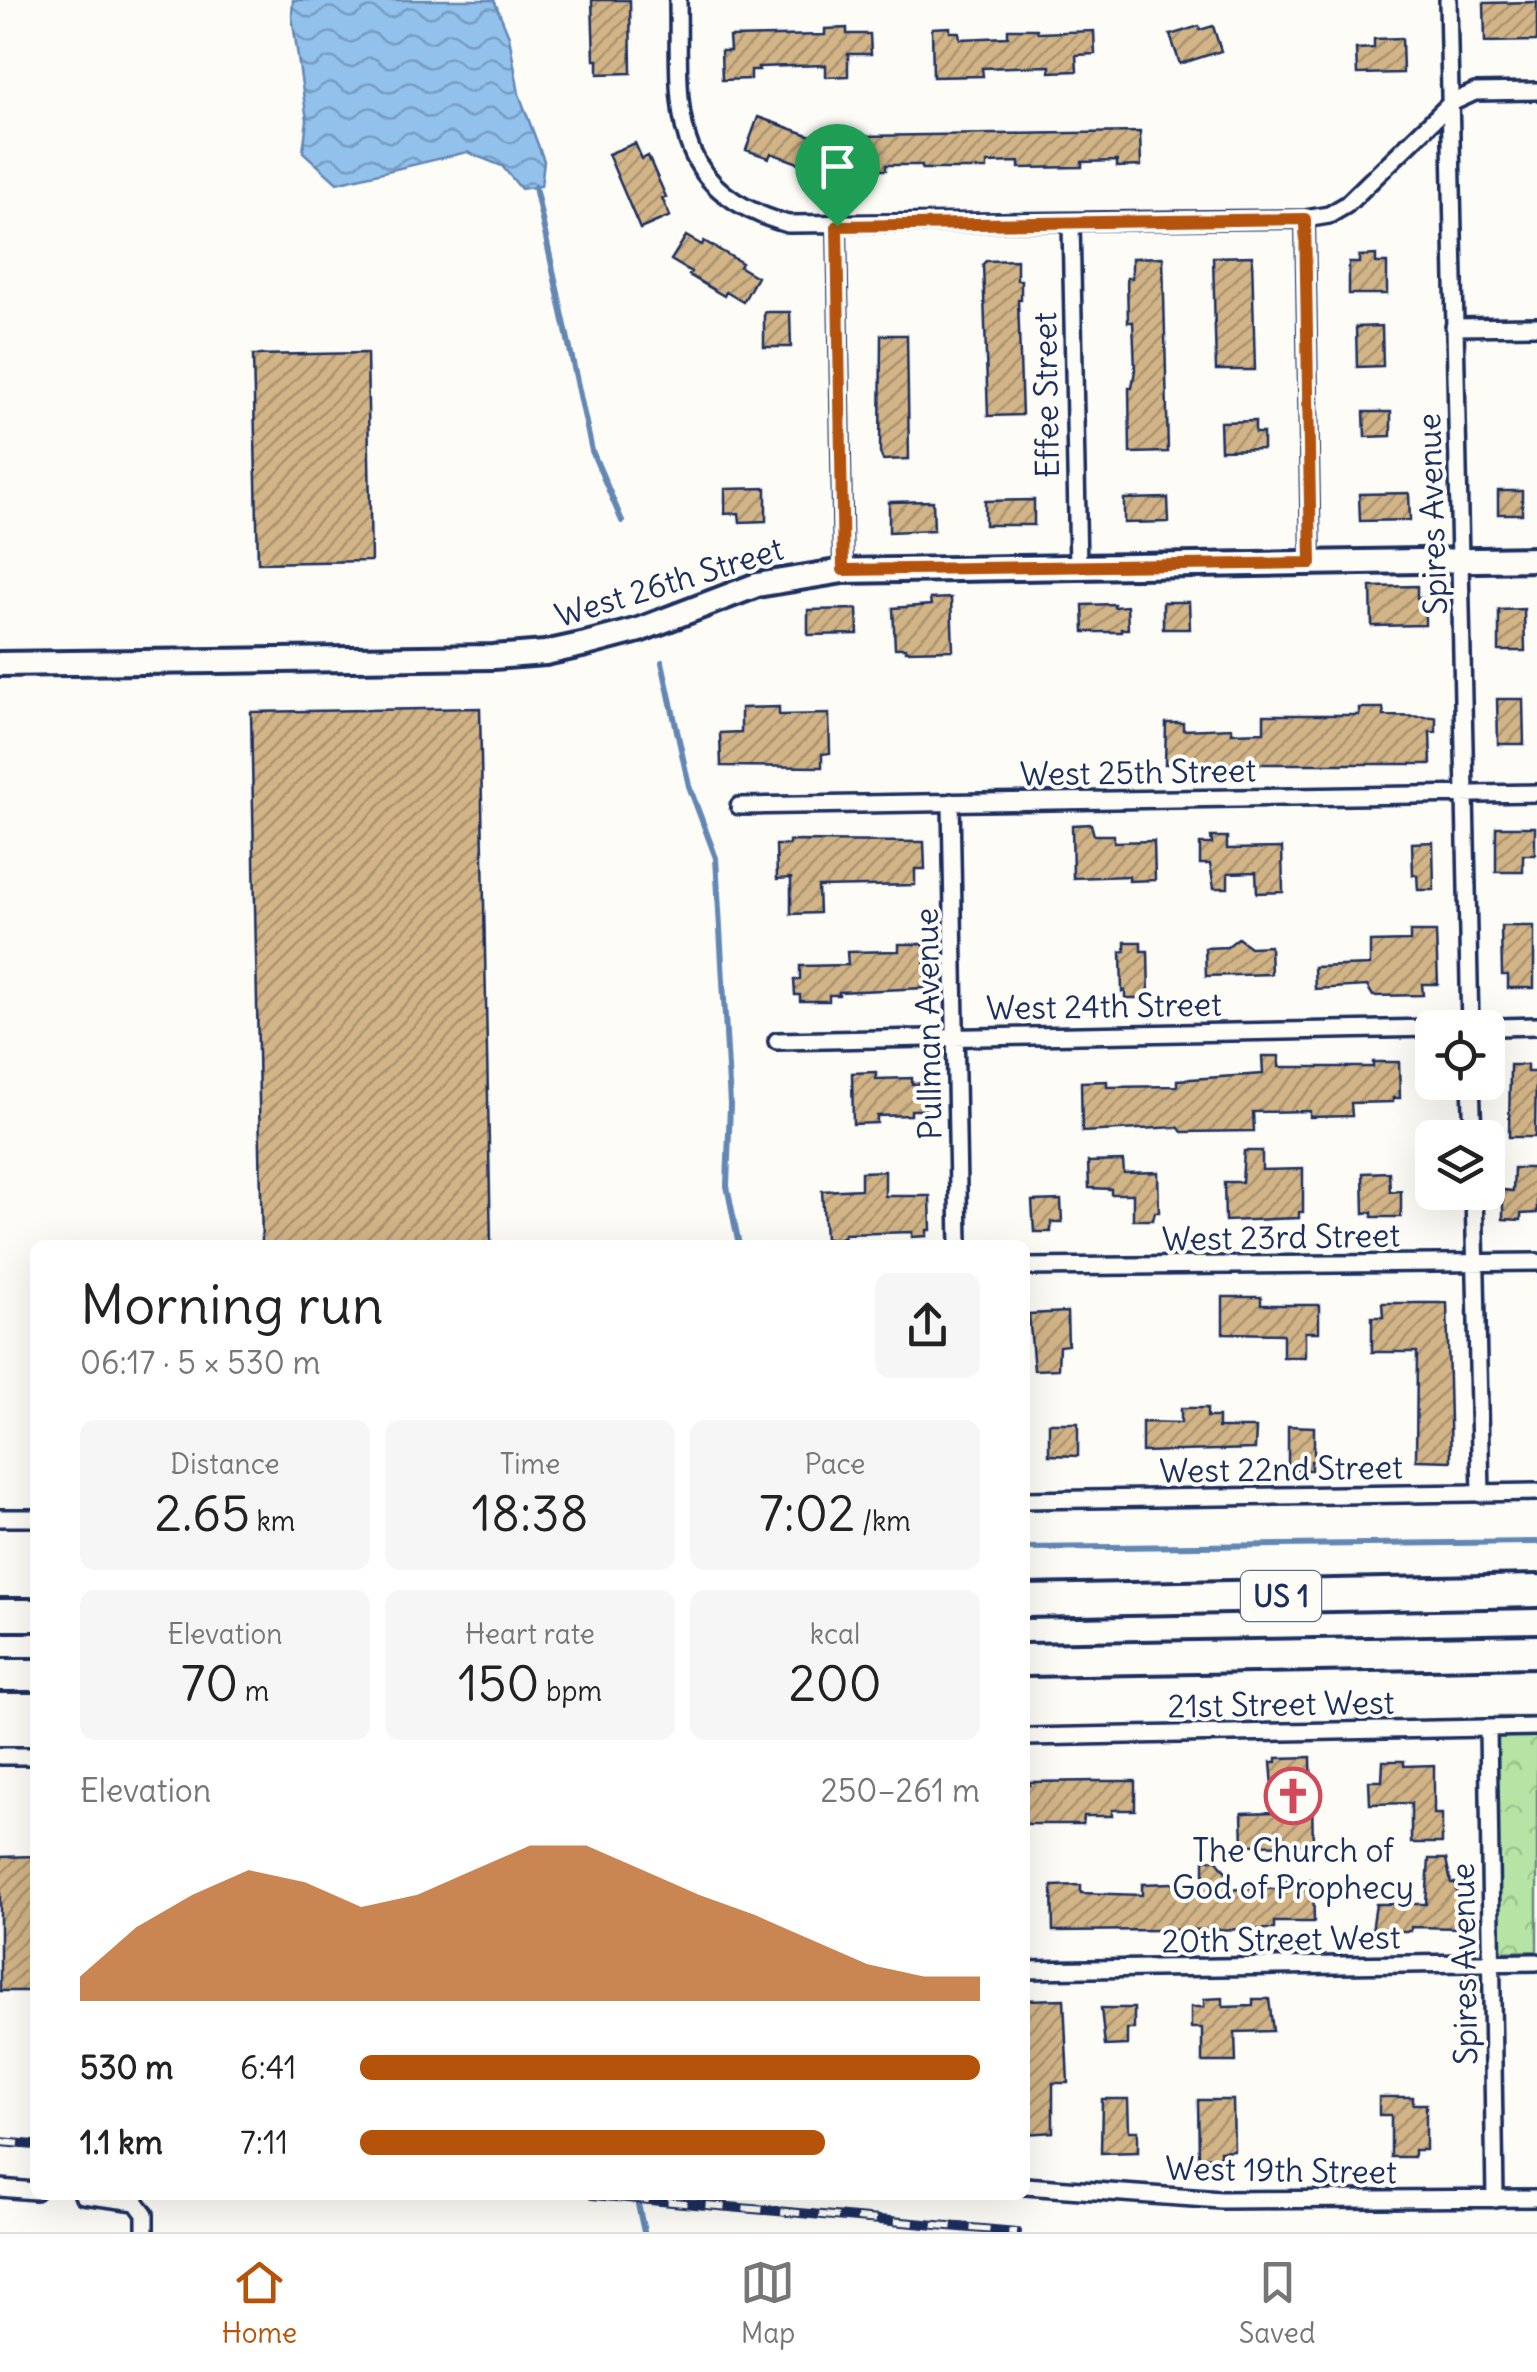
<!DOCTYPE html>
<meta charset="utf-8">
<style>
:root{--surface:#fff;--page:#f6f6f6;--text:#222;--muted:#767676;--line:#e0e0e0;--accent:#b45309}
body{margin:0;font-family:Delius,sans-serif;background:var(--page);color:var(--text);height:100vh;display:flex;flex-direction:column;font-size:38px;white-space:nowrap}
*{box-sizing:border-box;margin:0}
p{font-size:32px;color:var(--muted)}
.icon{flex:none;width:55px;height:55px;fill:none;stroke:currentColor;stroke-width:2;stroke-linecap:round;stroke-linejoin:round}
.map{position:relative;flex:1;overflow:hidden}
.details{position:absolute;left:30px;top:1240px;width:1000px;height:960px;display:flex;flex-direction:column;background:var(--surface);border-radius:15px;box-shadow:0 10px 40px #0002}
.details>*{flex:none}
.tools{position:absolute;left:1415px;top:1010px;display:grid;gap:20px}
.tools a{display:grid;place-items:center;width:90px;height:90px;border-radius:15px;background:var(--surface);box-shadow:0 10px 40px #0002;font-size:50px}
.pin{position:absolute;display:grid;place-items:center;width:85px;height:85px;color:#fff;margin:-102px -42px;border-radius:50% 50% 50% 0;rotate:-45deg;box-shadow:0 0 10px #0007}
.pin .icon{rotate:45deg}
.round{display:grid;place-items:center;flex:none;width:105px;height:105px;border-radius:15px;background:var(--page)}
.overview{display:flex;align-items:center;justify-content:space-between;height:170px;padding:0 50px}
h1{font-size:55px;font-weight:600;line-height:75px}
.metrics{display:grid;grid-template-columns:repeat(3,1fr);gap:15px;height:170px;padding:10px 50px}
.metrics div{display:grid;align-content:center;border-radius:15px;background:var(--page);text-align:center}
.metrics b{font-size:50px;font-weight:600}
.metrics small{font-size:28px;font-weight:400}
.metrics p{font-size:28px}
.chart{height:280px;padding:20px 50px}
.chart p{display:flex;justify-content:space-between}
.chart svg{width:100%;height:180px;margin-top:10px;fill:var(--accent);opacity:.7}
ul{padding:0 50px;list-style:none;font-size:32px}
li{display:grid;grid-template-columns:160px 120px 1fr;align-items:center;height:75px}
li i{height:25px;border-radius:12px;background:var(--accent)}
.tab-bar{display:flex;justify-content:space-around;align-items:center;height:140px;border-top:2px solid var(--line);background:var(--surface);font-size:28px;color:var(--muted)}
.tab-bar a{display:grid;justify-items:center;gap:5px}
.tab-bar .active{color:var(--accent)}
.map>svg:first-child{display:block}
</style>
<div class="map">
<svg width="1537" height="2232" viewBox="0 0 1537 2232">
<defs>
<pattern id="park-crowns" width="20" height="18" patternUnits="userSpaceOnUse" patternTransform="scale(2.5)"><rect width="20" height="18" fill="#b5e4a4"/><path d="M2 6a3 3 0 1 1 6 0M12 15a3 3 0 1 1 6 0" fill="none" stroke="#9bc490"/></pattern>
<pattern id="water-waves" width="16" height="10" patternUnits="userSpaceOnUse" patternTransform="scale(2.5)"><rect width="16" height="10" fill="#92c1ec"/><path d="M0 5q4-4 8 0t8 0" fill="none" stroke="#769dc2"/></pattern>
<pattern id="building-hatch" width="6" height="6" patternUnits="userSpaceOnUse" patternTransform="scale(2.5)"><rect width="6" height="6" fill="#d2b486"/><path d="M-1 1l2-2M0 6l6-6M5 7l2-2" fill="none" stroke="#aa9371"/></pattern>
</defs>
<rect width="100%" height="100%" fill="#fdfcf7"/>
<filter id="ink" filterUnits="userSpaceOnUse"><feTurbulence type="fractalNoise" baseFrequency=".01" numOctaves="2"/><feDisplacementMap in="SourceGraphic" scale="20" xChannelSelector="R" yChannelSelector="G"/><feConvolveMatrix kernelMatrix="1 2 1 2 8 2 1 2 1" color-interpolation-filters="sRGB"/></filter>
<g filter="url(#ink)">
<path fill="url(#park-crowns)" stroke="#688a81" stroke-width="2.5" d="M1495,1717H1537V1951L1499,1952Z"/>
<path fill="url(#water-waves)" stroke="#6287b3" stroke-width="2.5" d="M293,0H494L509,36L519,94L544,161L541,186L521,189L502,166L467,152L337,183L303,152L307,120L292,16Z"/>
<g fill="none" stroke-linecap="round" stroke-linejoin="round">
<path stroke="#6287b3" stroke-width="6" d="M535,187L592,451L622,521
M662,662L689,786L716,858L730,1104L727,1186L739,1245
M1025,1548L1537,1542
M636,2195L644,2232"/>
</g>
<path fill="url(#building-hatch)" stroke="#1b2f5e" stroke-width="2.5" d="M592,0H630L631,73L598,74V60H594Z
M1537,2V41L1485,42L1484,3Z
M1199,26L1200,30L1213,26L1221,51L1180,64L1170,35Z
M950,27V32H959L960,39L1008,37V29H1037L1038,33L1094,31L1095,54L1076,55L1077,71L1050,72V66L982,68L983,76L933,77L932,28Z
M847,28V34H870L871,54H848V76L826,77V65L758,67L759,70H751V79L722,80L721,51H730L729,37L825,35V29Z
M1402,38L1403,73L1357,74L1356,49L1374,48V39Z
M758,117L837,145L825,178L802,170L804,165L771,153L769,158L746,150Z
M1140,132L1141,166L1117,167V161L1082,162V167L1019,168V162L987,163V169H922V165H886V170H862L861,136Z
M635,143L642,159L648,156L666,197L662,198L670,216L640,229L608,154Z
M686,236L702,245L704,241L742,263L740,267L757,277L743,302L726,292L724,296L689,275L691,272L671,260Z
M1376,255V263H1387V294H1349V263H1359V256Z
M1252,256L1255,370H1216L1213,257Z
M1163,257L1168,452L1130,453L1129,388H1132L1135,370L1133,322H1128L1127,278H1132V258Z
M1017,260V280H1021V300H1018L1022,415L988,416L983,264L986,261Z
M764,312H790L791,347H764Z
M1382,326L1383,366L1357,367L1356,327Z
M881,335H907L909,459L883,460L880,453Z
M367,353L371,561L258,563L253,355Z
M1364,412H1391V436L1365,437Z
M1255,421V433H1263V449L1221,450L1220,422Z
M766,488V521L740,522L739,513L725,514V489Z
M1498,491H1522V514H1498Z
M1409,493L1410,520L1360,521L1359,494Z
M1168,498L1169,522L1124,523V499Z
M1034,500V525H985V501Z
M933,501L934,530L889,532V502Z
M1417,586V598H1425V625L1372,626L1371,587Z
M951,598L953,650L906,651V648H895L893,608L931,605L930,599Z
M1163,602H1189L1190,629H1163Z
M1114,604V607L1127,606L1128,629H1121V632H1084L1083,605Z
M857,609L858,634L808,635V610Z
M1524,609L1525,651H1499V610Z
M1497,699H1523L1524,744H1498Z
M779,707V715L829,714L830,753L822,754V767L721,766L720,733L741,732V708Z
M480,708L491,1245H262L251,712Z
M1359,708H1383L1384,716L1436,717V732H1430L1431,764H1165L1166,723H1183V730L1232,728V733L1264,732V715H1359Z
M1091,824L1094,835H1114V842L1154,841L1155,880L1129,881V876L1073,878L1072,825Z
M1496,827H1535V855H1523V872H1496Z
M1211,837H1227V849L1282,848L1283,892L1257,893L1256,872L1228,873V888H1214L1210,864H1200V844H1212Z
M789,841L924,842L925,869H915V885L818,887L819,913L791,914V878L777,879L776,845H789Z
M1433,842L1434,890H1418L1417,875H1413L1412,843Z
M1501,926H1534V988H1508V975H1502Z
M1410,932H1436L1438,984H1422L1423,995L1373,996L1367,986L1315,989L1314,967L1370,965V942L1410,941Z
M1238,938L1250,947L1270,946L1271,974L1206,976L1205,948L1227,947Z
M1125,942H1141V951H1148L1149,998H1125V991L1122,992L1121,952L1125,951Z
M899,944H924L925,988L839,992V995H829V1001H800V995H795L794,980L800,979V966L848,965L847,952L899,951Z
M1262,1056H1279V1067H1373V1062H1399L1400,1098H1393V1102L1351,1103L1352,1116L1310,1117V1111L1253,1112L1254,1131L1182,1132L1178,1127L1082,1132L1081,1082L1107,1081V1087L1177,1086V1080L1263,1074Z
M1510,1065H1527V1072H1536L1535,1137H1509Z
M876,1072V1079L912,1078V1084L924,1083L925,1110H911V1115L877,1116V1123L853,1124L852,1073Z
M1244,1151H1262V1170L1303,1169V1212H1299V1218L1225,1221L1224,1182H1242Z
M1123,1161L1124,1173L1158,1172L1159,1212H1155L1153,1220H1133V1194H1111V1189L1089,1188L1088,1162Z
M1514,1168H1537V1213L1521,1214V1220L1503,1219V1190L1513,1191Z
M885,1171V1196H930L931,1230H927V1236L912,1237V1232L844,1234V1238L825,1239L822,1191L861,1189V1172Z
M1389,1172L1390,1192L1401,1191V1217H1372V1212L1364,1213L1363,1173Z
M1061,1200L1062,1222H1051V1232H1034L1032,1201Z
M1223,1297H1261V1305H1319V1332H1305V1357H1283V1334L1223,1333Z
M1382,1303H1447L1451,1461L1416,1460L1417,1352H1372V1317H1383Z
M1067,1312L1068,1345L1059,1346L1058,1369L1034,1370L1029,1314Z
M1181,1408H1207V1417H1218V1428H1256L1255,1449L1142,1452V1422L1181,1423Z
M1049,1423H1078V1456L1049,1455Z
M1288,1426L1314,1427V1461H1311V1470H1288Z
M1311,1757L1313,1844L1243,1845L1242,1813L1275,1812L1271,1762H1277V1758Z
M1383,1761H1404V1766L1434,1765V1814H1442V1843H1411V1803L1370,1804L1369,1781H1382Z
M1096,1781H1135V1810H1112V1816H1084L1083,1824H1025V1786L1030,1785V1782Z
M35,1856V1991H0V1857Z
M1216,1859L1229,1876V1890L1239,1889L1244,1896V1889H1287V1880L1313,1879L1314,1922H1274V1929L1053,1931L1052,1886L1081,1885V1893L1142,1895V1884L1204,1882V1860Z
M1429,1859H1446L1451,1883H1455L1458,1899H1462L1461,1928L1411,1927V1931H1372L1376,1904H1426Z
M1223,1998V2007L1253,2006V1999H1269L1273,2031L1235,2032L1236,2062H1202V2028H1191V2007H1204V1999Z
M1064,1999L1068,2083H1053V2132L1025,2134V2000Z
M1101,2008H1134V2029H1127V2045L1105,2046Z
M1379,2097H1413V2104H1426V2150H1414V2157H1391V2115H1379Z
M1102,2099H1128L1129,2131H1138V2152L1101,2153Z
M1198,2100H1233L1234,2150L1220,2151V2156L1199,2157Z"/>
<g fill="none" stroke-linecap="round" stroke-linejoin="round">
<g stroke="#1b2f5e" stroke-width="22">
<path id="street" d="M678,0C680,106 664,189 788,224L1305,219L1329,215L1346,205L1451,103L1475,92L1537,91
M1448,0L1470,1028
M1305,219L1311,563
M1071,222L1078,567
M837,225L843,571
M1454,327L1537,326
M951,802L959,1245
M739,806L1537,793
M1459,1028L1537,1026
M777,1041L1432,1028
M1471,1082L1473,1138
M1474,1192L1481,1494
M1025,1267L1537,1262
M1025,1500L1537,1492
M0,1518H35
M1488,1728L1495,2199
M1025,1737L1537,1727
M0,1756H35
M1025,1970L1537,1962
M1025,2186L1221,2200L1537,2198
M0,2188L35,2191
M83,2195L136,2202L145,2214V2232"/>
</g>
<g stroke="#1b2f5e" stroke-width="30">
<path id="secondary" d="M0,664L493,657L545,653L586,644L639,630L757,585L843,571L1537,559"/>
</g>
<g stroke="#1b2f5e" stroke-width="38">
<path id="highway" d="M1025,1601L1537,1591
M0,1615H35
M1025,1660L1537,1651
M0,1675H35"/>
</g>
<use href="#street" stroke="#fdfcf7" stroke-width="15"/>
<use href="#secondary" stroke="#fdfcf7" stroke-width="22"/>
<use href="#highway" stroke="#fdfcf7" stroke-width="30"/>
<g stroke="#1b2f5e" stroke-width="10">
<path id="rail" d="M0,2142L35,2145
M592,2195L1017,2232"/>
</g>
<use href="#rail" stroke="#fdfcf7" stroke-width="6" stroke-dasharray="19" stroke-linecap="butt"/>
</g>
</g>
<g fill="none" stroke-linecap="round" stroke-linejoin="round" filter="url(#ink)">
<g stroke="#fff" stroke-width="20">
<path id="route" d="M1305,219L1311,563L843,570L837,226Z"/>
</g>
<use href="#route" stroke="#b45309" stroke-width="12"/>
</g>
<defs>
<g id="church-ring" transform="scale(2.875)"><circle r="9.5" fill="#fdfcf7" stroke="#d1495b" stroke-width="1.5"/><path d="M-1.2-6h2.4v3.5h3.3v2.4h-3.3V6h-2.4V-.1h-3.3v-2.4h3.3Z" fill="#d1495b"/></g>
</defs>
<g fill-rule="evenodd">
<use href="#church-ring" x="1293" y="1796"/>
</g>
<g text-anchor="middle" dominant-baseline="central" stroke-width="8" stroke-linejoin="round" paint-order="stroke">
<rect fill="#fdfcf7" stroke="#5f6c8c" stroke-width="2.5" x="1241" y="1571" width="80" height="50" rx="8"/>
<g font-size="30" font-weight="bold" fill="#1b2f5e">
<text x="1281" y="1596">US 1</text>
</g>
<g font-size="32" fill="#1b2f5e" stroke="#fdfcf7">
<text transform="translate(1046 395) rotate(-91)">Effee Street</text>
<text transform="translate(1432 514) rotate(-92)">Spires Avenue</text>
<text transform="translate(669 582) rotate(-17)">West 26th Street</text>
<text transform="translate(1138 772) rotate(-1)">West 25th Street</text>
<text transform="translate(1104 1006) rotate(-1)">West 24th Street</text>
<text transform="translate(928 1024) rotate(-91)">Pullman Avenue</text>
<text transform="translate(1281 1237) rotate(-1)">West 23rd Street</text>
<text transform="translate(1281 1469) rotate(-1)">West 22nd Street</text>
<text transform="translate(1281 1704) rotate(-1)">21st Street West</text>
<text transform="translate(1281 1939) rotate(-1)">20th Street West</text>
<text transform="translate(1464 1964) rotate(-91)">Spires Avenue</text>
<text transform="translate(1281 2170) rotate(1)">West 19th Street</text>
</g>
<g font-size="32" fill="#1b2f5e" stroke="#fdfcf7">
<text x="1293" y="1850">The Church of<tspan x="1293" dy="37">God of Prophecy</tspan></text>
</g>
</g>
</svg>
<div class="tools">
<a><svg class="icon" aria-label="locate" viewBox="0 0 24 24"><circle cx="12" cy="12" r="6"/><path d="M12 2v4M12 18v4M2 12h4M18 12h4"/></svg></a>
<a><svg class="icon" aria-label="layers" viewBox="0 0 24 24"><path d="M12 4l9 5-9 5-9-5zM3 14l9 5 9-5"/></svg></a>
</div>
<div class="pin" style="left:837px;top:226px;background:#1e9e55"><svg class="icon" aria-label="arrive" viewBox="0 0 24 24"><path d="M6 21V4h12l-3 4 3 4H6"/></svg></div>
<section class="details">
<div class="overview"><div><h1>Morning run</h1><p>06:17 · 5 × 530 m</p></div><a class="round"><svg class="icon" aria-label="share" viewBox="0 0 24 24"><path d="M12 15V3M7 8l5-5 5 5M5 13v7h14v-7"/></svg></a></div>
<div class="metrics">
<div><p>Distance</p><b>2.65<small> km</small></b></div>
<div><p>Time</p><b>18:38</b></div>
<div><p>Pace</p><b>7:02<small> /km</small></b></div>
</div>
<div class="metrics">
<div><p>Elevation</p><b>70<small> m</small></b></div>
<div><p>Heart rate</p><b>150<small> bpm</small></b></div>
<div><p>kcal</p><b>200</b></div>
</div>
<div class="chart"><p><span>Elevation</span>250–261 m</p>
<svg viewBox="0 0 160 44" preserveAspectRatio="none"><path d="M0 44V38L10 26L20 18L30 12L40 15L50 21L60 18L70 12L80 6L90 6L100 12L110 18L120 23L130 29L140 35L150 38L160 38V44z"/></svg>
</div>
<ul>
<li><b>530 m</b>6:41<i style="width:100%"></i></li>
<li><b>1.1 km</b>7:11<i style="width:75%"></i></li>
</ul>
</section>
</div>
<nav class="tab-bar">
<a class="active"><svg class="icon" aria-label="home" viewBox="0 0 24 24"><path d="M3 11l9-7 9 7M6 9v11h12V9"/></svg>Home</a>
<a><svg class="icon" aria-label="map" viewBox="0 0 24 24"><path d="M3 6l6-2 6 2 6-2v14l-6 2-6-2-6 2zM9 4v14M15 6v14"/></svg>Map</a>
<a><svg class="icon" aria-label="saved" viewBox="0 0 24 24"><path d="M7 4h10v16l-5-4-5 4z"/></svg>Saved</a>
</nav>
